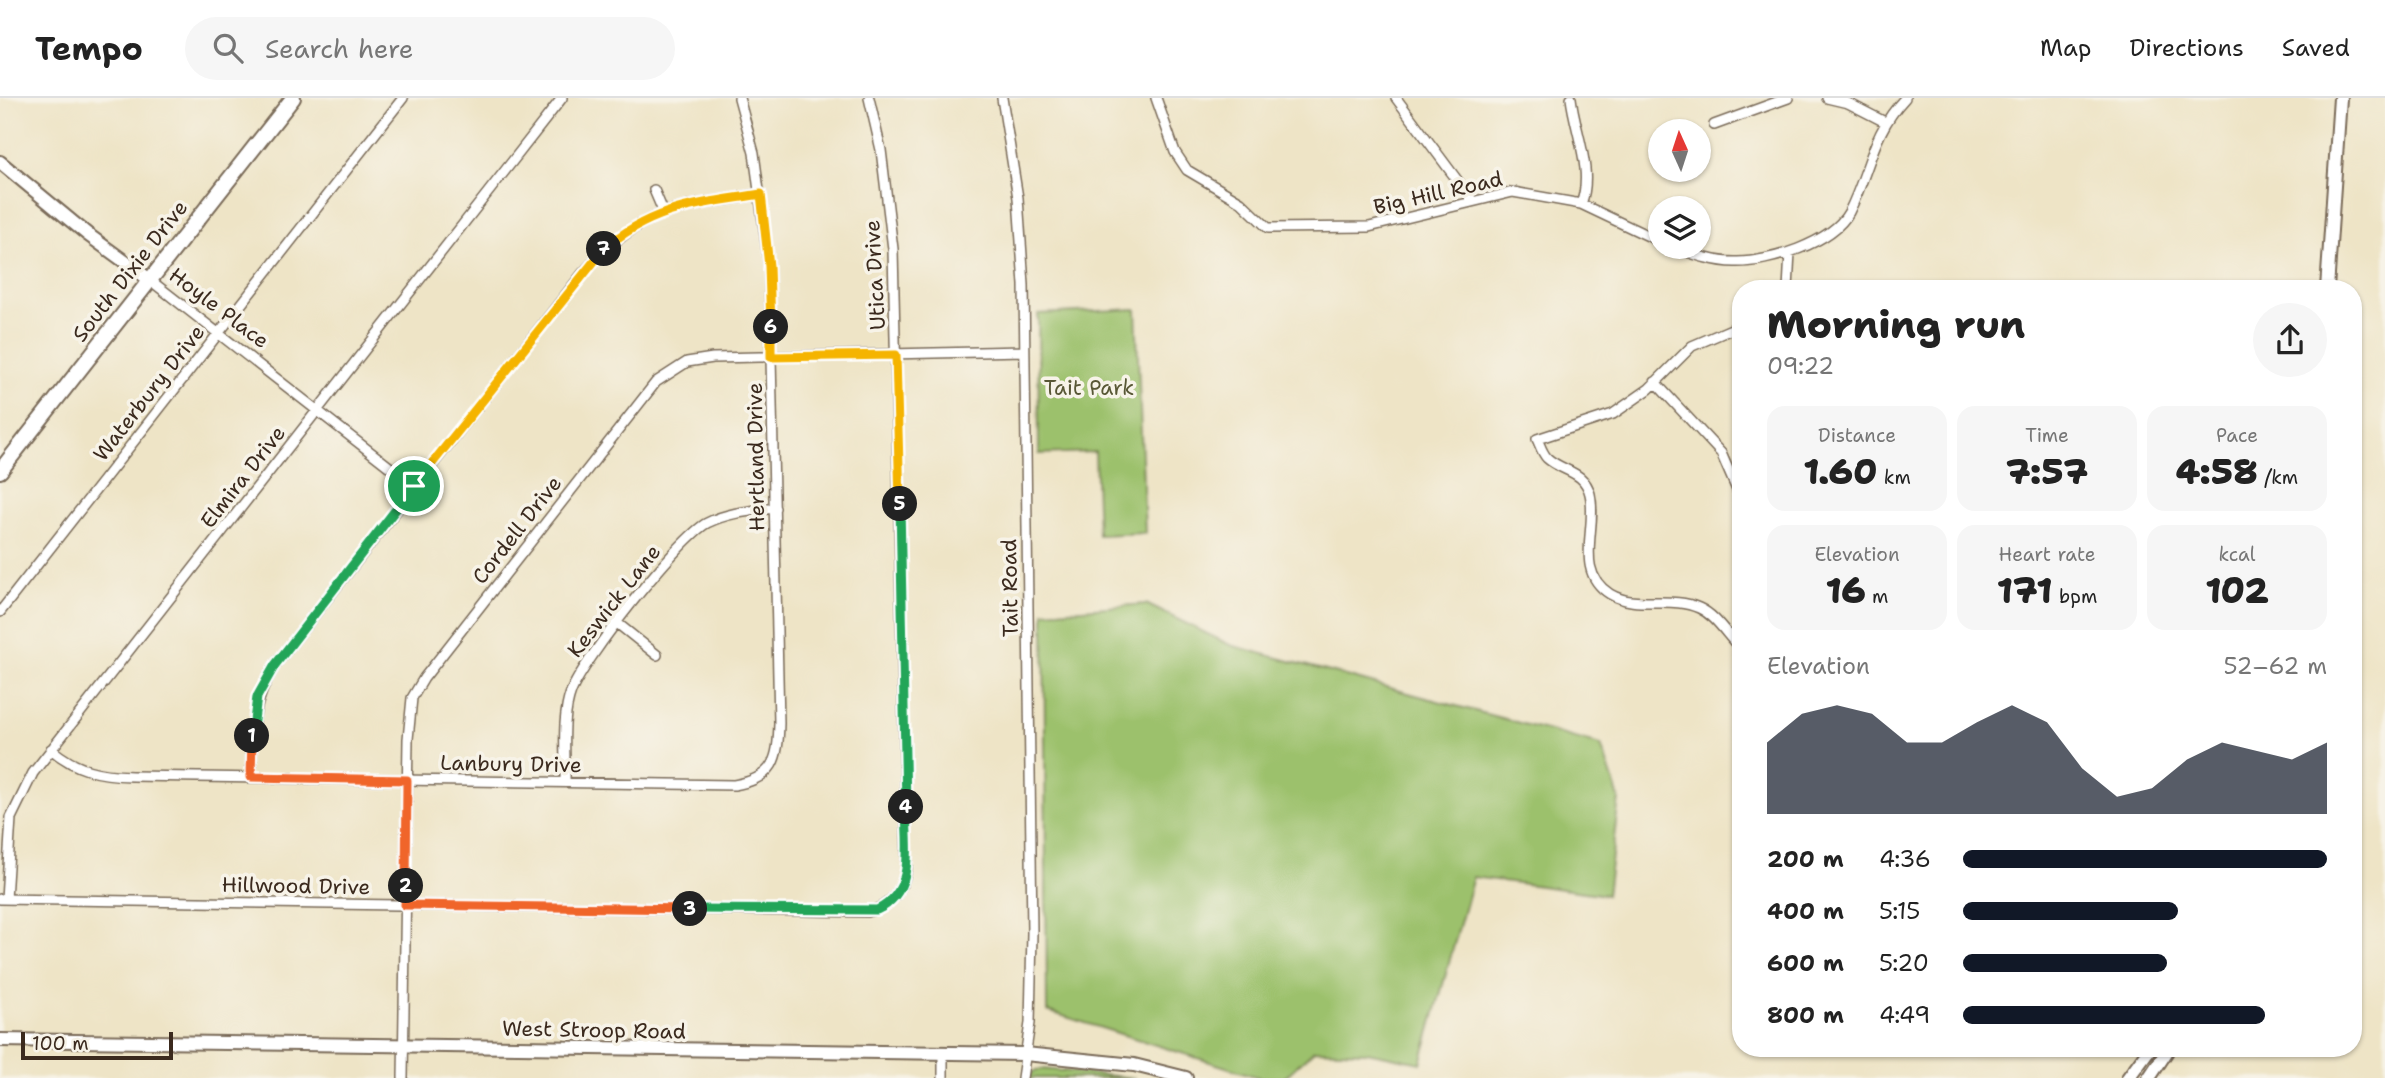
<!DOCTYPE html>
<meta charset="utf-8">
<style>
:root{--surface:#fff;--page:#f6f6f6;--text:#222;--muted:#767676;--line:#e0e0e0;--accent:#111827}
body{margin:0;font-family:"Shantell Sans",sans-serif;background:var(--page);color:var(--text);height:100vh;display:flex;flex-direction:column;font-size:26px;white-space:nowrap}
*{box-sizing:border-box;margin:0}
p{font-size:23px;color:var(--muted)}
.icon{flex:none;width:38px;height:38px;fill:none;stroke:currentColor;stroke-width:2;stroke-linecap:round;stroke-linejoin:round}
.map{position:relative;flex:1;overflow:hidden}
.sheet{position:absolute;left:1732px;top:182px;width:630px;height:777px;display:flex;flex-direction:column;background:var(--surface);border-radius:28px;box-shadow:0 2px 5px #0004}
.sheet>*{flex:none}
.needle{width:46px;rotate:357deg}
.buttons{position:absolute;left:1648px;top:21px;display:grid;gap:14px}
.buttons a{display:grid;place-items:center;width:63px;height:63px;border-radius:50%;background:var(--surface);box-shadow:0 2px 5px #0004;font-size:35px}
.scale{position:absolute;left:21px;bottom:18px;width:152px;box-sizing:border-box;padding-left:7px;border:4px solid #3b2a1e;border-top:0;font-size:19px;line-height:24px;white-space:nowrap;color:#3b2a1e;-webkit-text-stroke:5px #f7f3e8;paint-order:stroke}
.pin{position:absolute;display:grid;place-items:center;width:60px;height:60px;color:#fff;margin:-30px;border:4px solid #fff;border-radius:50%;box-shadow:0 2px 7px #0007}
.km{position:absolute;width:35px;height:35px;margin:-18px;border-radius:50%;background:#222;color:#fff;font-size:19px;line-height:35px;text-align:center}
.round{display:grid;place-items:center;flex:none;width:74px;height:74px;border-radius:37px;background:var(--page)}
.summary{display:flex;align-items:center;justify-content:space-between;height:119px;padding:0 35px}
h1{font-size:38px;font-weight:800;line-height:52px}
.stats{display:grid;grid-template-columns:repeat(3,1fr);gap:10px;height:119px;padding:7px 35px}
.stats div{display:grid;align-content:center;border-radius:18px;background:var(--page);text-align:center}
.stats b{font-size:35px;font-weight:800}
.stats small{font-size:19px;font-weight:400}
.stats p{font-size:19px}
.chart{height:196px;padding:14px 35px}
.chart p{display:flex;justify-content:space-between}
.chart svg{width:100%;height:126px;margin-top:7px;fill:var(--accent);opacity:.7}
ul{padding:0 35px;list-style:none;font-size:23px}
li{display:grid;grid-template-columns:112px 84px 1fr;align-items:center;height:52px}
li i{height:18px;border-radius:9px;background:var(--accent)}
header{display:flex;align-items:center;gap:42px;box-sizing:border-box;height:98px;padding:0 35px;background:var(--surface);border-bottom:2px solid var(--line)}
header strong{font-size:33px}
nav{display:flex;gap:38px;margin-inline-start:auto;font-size:24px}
.search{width:490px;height:63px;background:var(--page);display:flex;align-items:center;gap:18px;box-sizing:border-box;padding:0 24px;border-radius:38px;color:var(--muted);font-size:26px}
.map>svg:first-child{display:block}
</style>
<header>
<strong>Tempo</strong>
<div class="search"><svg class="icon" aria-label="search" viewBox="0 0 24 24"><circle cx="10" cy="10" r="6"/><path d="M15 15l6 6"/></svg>Search here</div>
<nav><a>Map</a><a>Directions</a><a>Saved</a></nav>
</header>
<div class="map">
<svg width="2385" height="980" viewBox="0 0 2385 980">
<rect width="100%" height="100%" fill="#f7f3e8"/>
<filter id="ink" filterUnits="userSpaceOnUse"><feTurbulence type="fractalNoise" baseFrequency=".0143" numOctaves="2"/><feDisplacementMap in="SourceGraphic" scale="14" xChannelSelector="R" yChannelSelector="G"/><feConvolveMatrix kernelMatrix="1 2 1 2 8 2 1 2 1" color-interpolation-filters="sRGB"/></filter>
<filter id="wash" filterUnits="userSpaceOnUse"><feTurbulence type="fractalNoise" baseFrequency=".00686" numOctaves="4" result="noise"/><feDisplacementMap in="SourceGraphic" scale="28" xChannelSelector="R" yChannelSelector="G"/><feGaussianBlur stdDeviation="1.57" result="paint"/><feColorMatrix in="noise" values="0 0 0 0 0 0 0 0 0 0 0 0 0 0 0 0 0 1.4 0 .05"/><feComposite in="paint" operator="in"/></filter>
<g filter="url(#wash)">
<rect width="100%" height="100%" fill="#eee4c6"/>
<path fill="#9cc16c" stroke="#6c7645" stroke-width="2" d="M1136,211L1145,435L1098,437L1095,354L1039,356L1038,216Z
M1146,506L1230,547L1601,647L1619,700L1607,797L1473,779L1421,965L1367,954L1314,952L1284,980H1261L1047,913L1044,514Z
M1042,971L1136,980H1029L1033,974Z"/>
</g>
<g filter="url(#ink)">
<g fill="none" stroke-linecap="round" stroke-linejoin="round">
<g stroke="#7a6b59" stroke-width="12">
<path id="street" d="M1002,0L1018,100L1024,187L1032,835L1030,925L1022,980
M1156,0L1175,54L1187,72L1241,104L1268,130L1369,129L1513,94L1581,106L1661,144
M1396,0L1472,102
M1571,0C1575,34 1594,73 1581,106
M1827,0L1848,5L1885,24
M1714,27L1788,0
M654,92L663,113
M1673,149C1693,156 1713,164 1735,164C1768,165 1832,145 1849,114C1870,73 1871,36 1905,0
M150,182L414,388
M1788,191L1790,154
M1741,227L1692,248L1649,291L1613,316L1537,341C1540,347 1542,355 1547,360C1562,374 1584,372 1590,396C1598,430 1573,473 1610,496C1637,512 1671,497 1699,510C1717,518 1727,538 1741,551
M1655,284L1721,355L1741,401
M0,514L403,0
M617,525L657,557
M51,651C77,673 99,677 132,678L734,687C775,680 778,661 779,625L769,168L754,55L739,0
M251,679C252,634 251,607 275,567L583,175C643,108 677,110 761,96
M565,684C566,656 561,621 571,594C583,562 678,441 707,425C729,414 751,413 775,410
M0,801L868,814C891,808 903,793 907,770L893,151L881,52L869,0
M6,801L11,720L33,675L562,0
M943,956V980
M403,980L408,641L412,600L424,580L656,284L687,264L713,260L1024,253"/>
</g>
<g stroke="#7a6b59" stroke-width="16">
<path id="secondary" d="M0,64L87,136L150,182
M2327,191L2340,0
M0,942L1025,956L1134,967L1186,980
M2128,980L2150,950
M2149,980L2169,950"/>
</g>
<g stroke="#7a6b59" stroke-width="18">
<path id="primary" d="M0,373L293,0"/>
</g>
<use href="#street" stroke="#fff" stroke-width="9"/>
<use href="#secondary" stroke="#fff" stroke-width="12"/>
<use href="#primary" stroke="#fff" stroke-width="14"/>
</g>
</g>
<g fill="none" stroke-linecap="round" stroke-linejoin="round" filter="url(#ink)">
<g stroke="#fff" stroke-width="14">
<path id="split-1" d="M252,638L257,599L275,567L414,388"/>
</g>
<g stroke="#fff" stroke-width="14">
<path id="split-2" d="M252,638L251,679L407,682L406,788"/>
</g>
<g stroke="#fff" stroke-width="14">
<path id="split-3" d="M406,788L405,807L690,811"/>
</g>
<g stroke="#fff" stroke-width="14">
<path id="split-4" d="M690,811L877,812C917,793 906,746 906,709"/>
</g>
<g stroke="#fff" stroke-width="14">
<path id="split-5" d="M900,406L906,709"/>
</g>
<g stroke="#fff" stroke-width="14">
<path id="split-6" d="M771,229V259L896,257L900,406"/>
</g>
<g stroke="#fff" stroke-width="14">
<path id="split-7" d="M604,151C653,108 700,106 761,96L769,168L771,229"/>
</g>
<g stroke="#fff" stroke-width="14">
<path id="split-8" d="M414,388L604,151"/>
</g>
<use href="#split-1" stroke="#22a559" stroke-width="9"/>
<use href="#split-2" stroke="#f0652b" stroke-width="9"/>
<use href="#split-3" stroke="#f0652b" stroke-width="9"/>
<use href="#split-4" stroke="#22a559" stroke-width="9"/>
<use href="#split-5" stroke="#22a559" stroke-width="9"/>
<use href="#split-6" stroke="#f5b400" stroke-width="9"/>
<use href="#split-7" stroke="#f5b400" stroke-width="9"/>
<use href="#split-8" stroke="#f5b400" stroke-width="9"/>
</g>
<g text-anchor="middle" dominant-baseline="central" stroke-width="7" stroke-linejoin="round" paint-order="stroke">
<g font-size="21" fill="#3b2a1e" stroke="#f7f3e8">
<text transform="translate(1438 95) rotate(-13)">Big Hill Road</text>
<text transform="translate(130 173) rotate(-52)">South Dixie Drive</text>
<text transform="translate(875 177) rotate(-93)">Utica Drive</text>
<text transform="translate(219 210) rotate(37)">Hoyle Place</text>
<text transform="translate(149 295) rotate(-52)">Waterbury Drive</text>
<text transform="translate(756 359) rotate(-91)">Hertland Drive</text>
<text transform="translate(243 379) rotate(-52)">Elmira Drive</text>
<text transform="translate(517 432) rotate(-52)">Cordell Drive</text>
<text transform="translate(1010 490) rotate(-91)">Tait Road</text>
<text transform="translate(614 503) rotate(-52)">Keswick Lane</text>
<text transform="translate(511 666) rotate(1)">Lanbury Drive</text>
<text transform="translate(296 788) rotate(1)">Hillwood Drive</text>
<text transform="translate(594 932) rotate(1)">West Stroop Road</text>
</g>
<g font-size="21" fill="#585735" stroke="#f7f3e8">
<text x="1089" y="290">Tait Park</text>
</g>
</g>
</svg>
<div class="buttons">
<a><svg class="needle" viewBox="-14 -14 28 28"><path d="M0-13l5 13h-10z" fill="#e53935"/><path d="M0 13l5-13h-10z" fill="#767676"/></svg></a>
<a><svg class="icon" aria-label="layers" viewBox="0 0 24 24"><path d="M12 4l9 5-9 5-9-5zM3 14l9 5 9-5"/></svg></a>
</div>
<div class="scale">100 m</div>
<div class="pin" style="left:414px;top:388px;background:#1e9e55"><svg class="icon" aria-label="arrive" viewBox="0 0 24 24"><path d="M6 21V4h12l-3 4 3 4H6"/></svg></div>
<b class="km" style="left:252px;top:638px">1</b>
<b class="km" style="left:406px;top:788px">2</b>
<b class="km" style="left:690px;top:811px">3</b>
<b class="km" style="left:906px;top:709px">4</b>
<b class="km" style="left:900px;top:406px">5</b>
<b class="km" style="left:771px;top:229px">6</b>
<b class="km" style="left:604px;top:151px">7</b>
<section class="sheet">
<div class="summary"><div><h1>Morning run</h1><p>09:22</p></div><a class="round"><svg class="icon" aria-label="share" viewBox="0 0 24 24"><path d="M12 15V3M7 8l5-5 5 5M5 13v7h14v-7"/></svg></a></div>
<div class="stats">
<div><p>Distance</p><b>1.60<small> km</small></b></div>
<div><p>Time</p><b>7:57</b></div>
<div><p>Pace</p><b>4:58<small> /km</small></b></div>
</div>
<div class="stats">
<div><p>Elevation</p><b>16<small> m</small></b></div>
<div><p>Heart rate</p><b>171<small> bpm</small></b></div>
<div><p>kcal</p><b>102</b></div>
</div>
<div class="chart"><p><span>Elevation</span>52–62 m</p>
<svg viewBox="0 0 160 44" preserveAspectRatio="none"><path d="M0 44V19L10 9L20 6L30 9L40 19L50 19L60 12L70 6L80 12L90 28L100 38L110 35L120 25L130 19L140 22L150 25L160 19V44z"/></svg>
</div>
<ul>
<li><b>200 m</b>4:36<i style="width:100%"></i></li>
<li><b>400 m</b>5:15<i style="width:59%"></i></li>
<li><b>600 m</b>5:20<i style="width:56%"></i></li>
<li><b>800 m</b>4:49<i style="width:83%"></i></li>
</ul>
</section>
</div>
